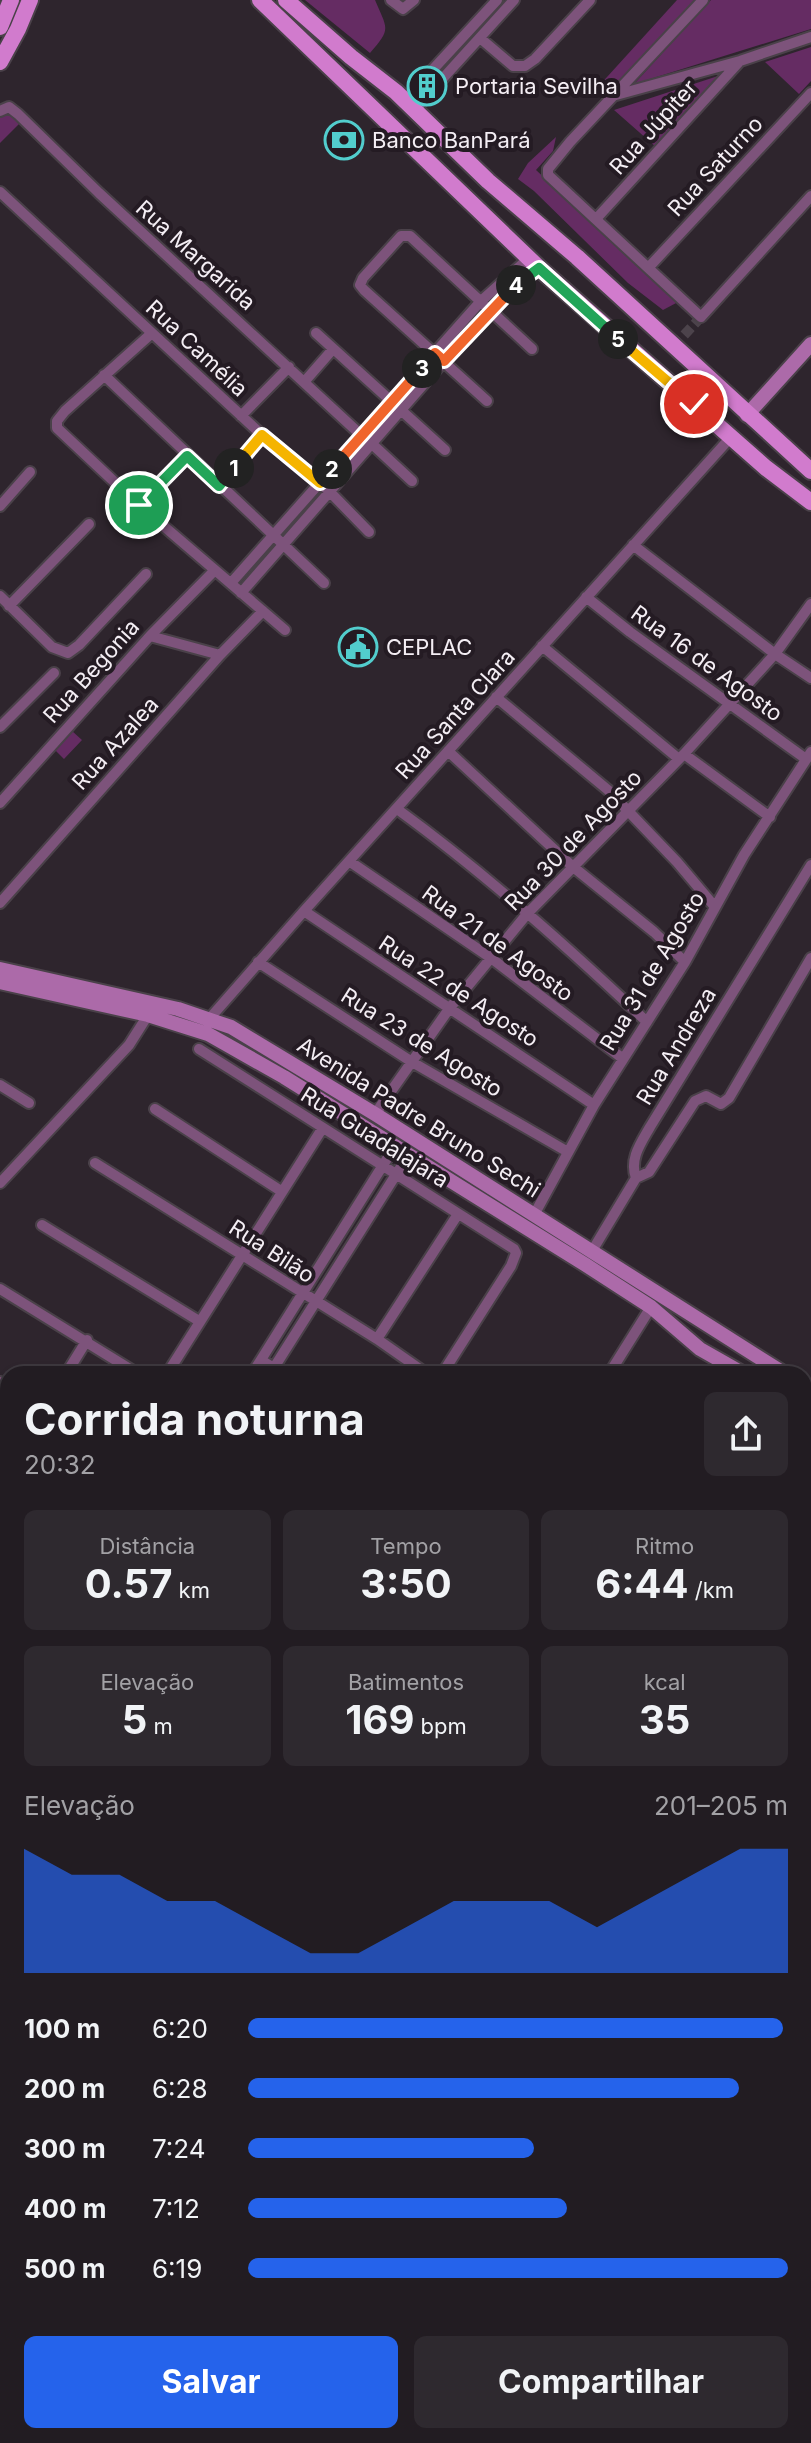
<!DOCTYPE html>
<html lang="pt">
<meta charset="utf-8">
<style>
:root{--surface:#221c22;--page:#2e292f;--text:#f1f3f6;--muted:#a2a1a5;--line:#3f3a40;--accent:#2563eb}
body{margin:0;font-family:Inter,sans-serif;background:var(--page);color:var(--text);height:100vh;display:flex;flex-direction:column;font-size:30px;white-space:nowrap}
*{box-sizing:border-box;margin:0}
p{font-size:26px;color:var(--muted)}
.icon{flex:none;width:44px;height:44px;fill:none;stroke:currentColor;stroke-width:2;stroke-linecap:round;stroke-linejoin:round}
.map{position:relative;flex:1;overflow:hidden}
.drawer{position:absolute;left:0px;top:1366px;width:812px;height:1078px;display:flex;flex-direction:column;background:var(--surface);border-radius:24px 24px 0 0;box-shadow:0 2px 6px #0004,0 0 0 2px var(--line)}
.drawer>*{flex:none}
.pin{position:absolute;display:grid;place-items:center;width:68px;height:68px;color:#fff;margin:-34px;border:4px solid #fff;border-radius:50%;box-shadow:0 2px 8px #0007}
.km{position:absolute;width:40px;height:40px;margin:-20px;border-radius:50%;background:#222;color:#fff;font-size:22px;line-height:40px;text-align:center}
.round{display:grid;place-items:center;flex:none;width:84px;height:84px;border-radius:12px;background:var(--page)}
.head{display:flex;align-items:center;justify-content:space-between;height:136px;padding:0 24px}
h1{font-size:44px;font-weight:700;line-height:60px}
.figures{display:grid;grid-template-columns:repeat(3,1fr);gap:12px;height:136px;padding:8px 24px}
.figures div{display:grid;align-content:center;border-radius:12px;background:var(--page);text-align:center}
.figures b{font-size:40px;font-weight:700}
.figures small{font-size:22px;font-weight:400}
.figures p{font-size:22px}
.chart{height:224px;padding:16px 24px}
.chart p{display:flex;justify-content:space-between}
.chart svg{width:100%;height:144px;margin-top:8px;fill:var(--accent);opacity:.7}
.cta{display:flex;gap:16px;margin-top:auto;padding:16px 24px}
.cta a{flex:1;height:92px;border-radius:12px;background:var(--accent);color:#fff;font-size:32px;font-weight:700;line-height:92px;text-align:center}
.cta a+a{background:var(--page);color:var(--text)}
ul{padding:0 24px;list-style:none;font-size:26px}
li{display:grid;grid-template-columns:128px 96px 1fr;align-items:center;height:60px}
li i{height:20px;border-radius:10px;background:var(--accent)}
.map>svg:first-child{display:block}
</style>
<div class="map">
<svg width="811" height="2443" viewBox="0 0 811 2443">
<rect width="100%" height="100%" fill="#2e252d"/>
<path fill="#652c63" d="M305,0H375C387,29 392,28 370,53Z
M677,0H695L606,96L597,88Z
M711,0H811V29L634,84Z
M811,47V81L799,94L765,62Z
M718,76L656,147L614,110Z
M9,108L22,121L0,143V117Z
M556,137L553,151L536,170L678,302L663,310L628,283L534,191L518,179L528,163Z
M72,731L82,740L64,759L55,750Z
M100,755L110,764L92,786L82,777Z"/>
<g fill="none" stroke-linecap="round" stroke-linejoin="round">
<path stroke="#4c5557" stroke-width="3" d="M804,2043C811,2026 804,2016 811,2004
M0,2253L8,2257
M792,2436L796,2443"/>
<path stroke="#4c434b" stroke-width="10" stroke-dasharray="10 5" stroke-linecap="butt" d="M674,346L701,317"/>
<g stroke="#4a4149" stroke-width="14">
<path id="minor" d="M391,0L403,9L414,0
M703,0L570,142L548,169V175L701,317L811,196
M480,38L513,66H525L535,59L590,0
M425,78L497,0
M435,87L514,0
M616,95L740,61L811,37
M404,100L419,85
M415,110L429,93
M0,111L9,107L18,114L99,193L361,435
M0,192L262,435L329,491L369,532
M596,219L740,61
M649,267L811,93
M152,333L65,411L57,421V428L139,505L285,630
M316,333L445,450
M104,375L324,583
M305,381L333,349
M487,401L364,290L360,285L363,278L401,236H410L532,349
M241,416L289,367
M371,443L412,481
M219,486L262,435
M139,505L187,456
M0,506L30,472
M633,545L775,654L811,678
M231,583L480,302L529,258
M241,593L444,361L515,286L539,268
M0,596L52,647L68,653L79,645L146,574
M586,597L630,632L806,759
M9,606L89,524
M150,636L220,655
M542,646L679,759
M496,697L608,790L677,862L715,907
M0,727L54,673
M448,751L572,866L654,932L685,962
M684,754L770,817
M0,803L150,636L215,570
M397,809C485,873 568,947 647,1022
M349,861L491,958L622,1058
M0,903L220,655L263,611
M304,911L594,1105
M258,962L412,1062L568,1152
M210,1018L304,911L731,437
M199,1049L514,1249L516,1253L511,1266L442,1374
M0,1085L29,1103
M155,1109L281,1191
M375,1114L449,1009L527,914L684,754L775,654L811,604
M95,1163L377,1339L427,1374
M636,1178L649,1172L695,1101L706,1096L721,1104L729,1098L811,958
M0,1183L129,1045L148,1015
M534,1215L594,1105L685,962L744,855L811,752
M42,1225L199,1321
M592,1251L636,1178C629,1159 641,1143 650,1127L811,865
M0,1289L138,1374
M377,1339L458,1214
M261,1360L283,1374
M66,1374L87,1340
M167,1374L322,1129
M252,1374L395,1146
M270,1374L409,1154
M609,1374L651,1307
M0,1382L8,1387
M804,1435L811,1425
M0,1483L8,1470
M804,1592L811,1581
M0,1626L8,1613
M804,1692L811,1698
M0,1704L8,1709
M0,1742L8,1747
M0,1790L8,1795
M804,1792L811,1797
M0,1929L8,1917
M804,1968L811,1972
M0,2059L8,2046
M804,2085L811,2092
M0,2185L8,2171
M804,2216L811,2219
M804,2298L811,2289
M0,2312L8,2299
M99,2436L114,2443
M150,2436L163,2443
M292,2436L307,2443
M438,2436L448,2443
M619,2436L634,2443
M0,2441L4,2443
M539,2443L543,2436
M688,2443L693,2436"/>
</g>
<g stroke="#4a4149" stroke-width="18">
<path id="secondary" d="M747,415L811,344
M0,969L178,1009L231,1027L375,1114L785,1374
M0,982L148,1015L208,1034L284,1077L586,1265L651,1307L700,1349L744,1374
M804,1386L811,1390
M804,1407L811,1411
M804,1896L811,1884
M0,2144L8,2148
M455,2443L460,2436"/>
</g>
<g stroke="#4a4149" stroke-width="20">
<path id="primary" d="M260,0L539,268L766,468L811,502
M286,0L351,57L396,92L488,181L577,257L811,471
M0,27L11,0
M0,62L18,29L30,0"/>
</g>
<use href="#minor" stroke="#7d537b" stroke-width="10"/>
<use href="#secondary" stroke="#ac6aa9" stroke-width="14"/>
<use href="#primary" stroke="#d17bcd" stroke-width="16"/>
</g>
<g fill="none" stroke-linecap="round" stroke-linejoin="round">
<g stroke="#fff" stroke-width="16">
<path id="split-1" d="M139,505L187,456L219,486L234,468"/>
</g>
<g stroke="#fff" stroke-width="16">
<path id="split-2" d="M234,468L262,435L320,483L332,469"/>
</g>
<g stroke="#fff" stroke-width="16">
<path id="split-3" d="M332,469L422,368"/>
</g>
<g stroke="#fff" stroke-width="16">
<path id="split-4" d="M422,368L435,353L444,361L516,285"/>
</g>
<g stroke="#fff" stroke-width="16">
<path id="split-5" d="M516,285L539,268L618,339"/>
</g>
<g stroke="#fff" stroke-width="16">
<path id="split-6" d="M618,339L694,404"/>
</g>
<use href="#split-1" stroke="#22a559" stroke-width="10"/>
<use href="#split-2" stroke="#f5b400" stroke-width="10"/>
<use href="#split-3" stroke="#f0652b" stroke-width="10"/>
<use href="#split-4" stroke="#f0652b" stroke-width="10"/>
<use href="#split-5" stroke="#22a559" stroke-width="10"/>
<use href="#split-6" stroke="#f5b400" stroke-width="10"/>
</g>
<defs>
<g id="building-ring" transform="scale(2)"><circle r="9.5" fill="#241b23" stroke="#52cdcd" stroke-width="1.5"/><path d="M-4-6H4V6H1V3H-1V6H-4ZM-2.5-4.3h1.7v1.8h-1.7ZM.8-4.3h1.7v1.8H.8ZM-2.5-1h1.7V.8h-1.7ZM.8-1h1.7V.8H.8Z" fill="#52cdcd"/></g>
<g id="bank-ring" transform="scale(2)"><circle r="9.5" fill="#241b23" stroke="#52cdcd" stroke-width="1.5"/><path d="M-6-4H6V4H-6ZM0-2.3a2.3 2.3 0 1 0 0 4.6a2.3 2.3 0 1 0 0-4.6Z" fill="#52cdcd"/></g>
<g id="civic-ring" transform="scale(2)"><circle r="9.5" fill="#241b23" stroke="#52cdcd" stroke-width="1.5"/><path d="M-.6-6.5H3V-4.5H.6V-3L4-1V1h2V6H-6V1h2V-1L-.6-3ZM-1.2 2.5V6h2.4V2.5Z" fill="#52cdcd"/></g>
</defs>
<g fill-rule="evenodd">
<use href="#building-ring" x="427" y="86"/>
<use href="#bank-ring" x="344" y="140"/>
<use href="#civic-ring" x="358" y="647"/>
</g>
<g text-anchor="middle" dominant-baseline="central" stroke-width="8" stroke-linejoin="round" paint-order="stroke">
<g font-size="22" fill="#f4eef4" stroke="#241b23" text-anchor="start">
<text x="455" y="86">Portaria Sevilha</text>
<text x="372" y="140">Banco BanPará</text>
<text x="386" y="647">CEPLAC</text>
</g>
<g font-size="22" fill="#f4eef4" stroke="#241b23">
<text transform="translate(653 127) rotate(-48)">Rua Júpiter</text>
<text transform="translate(715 166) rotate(-47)">Rua Saturno</text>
<text transform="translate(196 255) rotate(42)">Rua Margarida</text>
<text transform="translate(197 348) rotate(43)">Rua Camélia</text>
<text transform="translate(707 663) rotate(36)">Rua 16 de Agosto</text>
<text transform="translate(91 671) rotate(-48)">Rua Begonia</text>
<text transform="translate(455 714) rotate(-48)">Rua Santa Clara</text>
<text transform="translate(115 743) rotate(-48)">Rua Azalea</text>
<text transform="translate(573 840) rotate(-46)">Rua 30 de Agosto</text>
<text transform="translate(498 943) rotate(36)">Rua 21 de Agosto</text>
<text transform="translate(652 971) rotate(-59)">Rua 31 de Agosto</text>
<text transform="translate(459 991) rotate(33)">Rua 22 de Agosto</text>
<text transform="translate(422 1042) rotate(32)">Rua 23 de Agosto</text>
<text transform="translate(676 1046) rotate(-59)">Rua Andreza</text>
<text transform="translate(419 1117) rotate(32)">Avenida Padre Bruno Sechi</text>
<text transform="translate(375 1137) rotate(32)">Rua Guadalajara</text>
<text transform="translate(272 1251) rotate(33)">Rua Bilão</text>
</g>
</g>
</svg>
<div class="pin" style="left:139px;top:505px;background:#1e9e55"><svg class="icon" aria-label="arrive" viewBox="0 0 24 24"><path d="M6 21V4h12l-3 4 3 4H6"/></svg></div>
<div class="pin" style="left:694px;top:404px;background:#d93025"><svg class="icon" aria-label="check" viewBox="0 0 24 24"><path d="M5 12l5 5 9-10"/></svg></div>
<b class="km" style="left:234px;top:468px">1</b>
<b class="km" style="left:332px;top:469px">2</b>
<b class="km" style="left:422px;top:368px">3</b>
<b class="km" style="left:516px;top:285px">4</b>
<b class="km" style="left:618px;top:339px">5</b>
<section class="drawer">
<div class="head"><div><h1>Corrida noturna</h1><p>20:32</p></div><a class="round"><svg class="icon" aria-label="share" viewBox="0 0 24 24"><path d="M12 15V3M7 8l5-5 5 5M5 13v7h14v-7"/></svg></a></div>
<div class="figures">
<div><p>Distância</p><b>0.57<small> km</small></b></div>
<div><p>Tempo</p><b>3:50</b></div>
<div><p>Ritmo</p><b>6:44<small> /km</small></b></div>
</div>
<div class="figures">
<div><p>Elevação</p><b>5<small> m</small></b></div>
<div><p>Batimentos</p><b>169<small> bpm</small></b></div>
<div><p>kcal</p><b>35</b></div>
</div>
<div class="chart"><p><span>Elevação</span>201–205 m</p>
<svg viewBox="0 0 160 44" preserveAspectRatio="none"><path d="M0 44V6L10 14L20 14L30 22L40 22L50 30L60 38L70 38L80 30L90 22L100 22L110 22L120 30L130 22L140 14L150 6L160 6V44z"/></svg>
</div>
<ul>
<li><b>100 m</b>6:20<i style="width:99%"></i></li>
<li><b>200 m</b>6:28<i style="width:91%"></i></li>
<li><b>300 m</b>7:24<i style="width:53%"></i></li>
<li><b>400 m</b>7:12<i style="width:59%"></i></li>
<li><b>500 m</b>6:19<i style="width:100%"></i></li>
</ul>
<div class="cta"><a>Salvar</a><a>Compartilhar</a></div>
</section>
</div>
